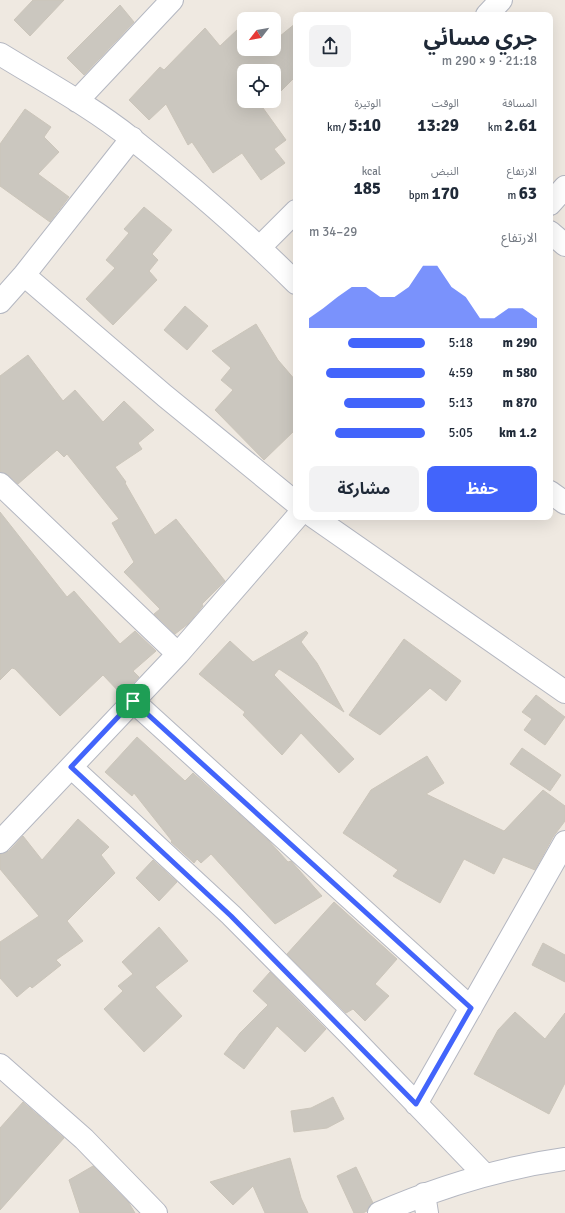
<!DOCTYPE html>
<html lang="ar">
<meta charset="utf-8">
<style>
:root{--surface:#fff;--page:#f2f2f3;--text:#1f2937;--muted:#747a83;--accent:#4264fb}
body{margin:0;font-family:Signika,"Noto Sans Arabic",sans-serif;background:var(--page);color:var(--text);direction:rtl;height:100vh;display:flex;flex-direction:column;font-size:15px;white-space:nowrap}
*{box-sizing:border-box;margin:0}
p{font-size:13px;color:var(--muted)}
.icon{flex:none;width:22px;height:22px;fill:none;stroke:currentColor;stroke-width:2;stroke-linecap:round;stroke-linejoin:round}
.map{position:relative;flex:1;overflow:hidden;direction:ltr}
.side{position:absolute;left:293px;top:12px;width:260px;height:508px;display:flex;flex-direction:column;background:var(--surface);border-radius:8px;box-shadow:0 4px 16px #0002;direction:rtl}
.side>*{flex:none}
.needle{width:26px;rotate:239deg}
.fabs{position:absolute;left:237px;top:12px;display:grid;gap:8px}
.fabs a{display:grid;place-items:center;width:44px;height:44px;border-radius:8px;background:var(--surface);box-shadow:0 4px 16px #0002;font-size:20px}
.pin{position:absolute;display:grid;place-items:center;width:34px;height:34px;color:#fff;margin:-17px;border-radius:8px;box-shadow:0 2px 6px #0006}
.round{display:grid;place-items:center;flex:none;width:42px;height:42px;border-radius:8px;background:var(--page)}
.summary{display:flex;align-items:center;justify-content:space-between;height:68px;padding:0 16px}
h1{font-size:22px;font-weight:700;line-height:30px}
.stats{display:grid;grid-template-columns:repeat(3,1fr);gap:6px;height:68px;padding:4px 16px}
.stats div{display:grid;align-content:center}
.stats b{font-size:17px;font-weight:700}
.stats small{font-size:11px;font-weight:400}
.stats p{font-size:11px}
.chart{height:112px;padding:8px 16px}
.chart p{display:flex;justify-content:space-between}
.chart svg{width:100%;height:72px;margin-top:4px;fill:var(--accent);opacity:.7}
.cta{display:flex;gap:8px;margin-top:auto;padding:8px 16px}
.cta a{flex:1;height:46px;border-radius:8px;background:var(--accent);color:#fff;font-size:16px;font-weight:700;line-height:46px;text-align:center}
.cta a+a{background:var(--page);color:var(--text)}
ul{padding:0 16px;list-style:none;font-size:13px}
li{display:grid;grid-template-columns:64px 48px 1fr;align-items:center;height:30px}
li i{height:10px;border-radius:5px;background:var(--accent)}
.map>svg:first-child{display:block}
</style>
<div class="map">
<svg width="565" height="1213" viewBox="0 0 565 1213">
<rect width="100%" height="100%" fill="#efe9e1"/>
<path fill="#cbc7bf" stroke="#cbc5ba" d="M33,0H64L30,36L14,20Z
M120,5L134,22L84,75L67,58Z
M296,23V76L274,98V71H244V101H271L263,108L286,140L274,149L285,163L261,180L242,153L213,173L192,142L188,145L166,104L149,120L129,100L160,67L164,70L205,28L220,46L238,29L244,36V49H256L260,53L264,49H274V41Z
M25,109L51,127L44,137L59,152L38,174L69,197L50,222L0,186V144Z
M144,207L172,230L152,254L158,260L149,271L157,280L113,325L86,299L115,268L106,260L129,233L124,229Z
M185,306L208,326L187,350L164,330Z
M256,324L278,360L296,381V429L264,460L215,410L233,390L221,380L231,368L212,351Z
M28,355L63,401L75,390L103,422L124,401L154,430L138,443L142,449L115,467L126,482L125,483L155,535L176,519L225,581L202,604L203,606L188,624L175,634L154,614L160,609L124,572L134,562L112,523L119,519L67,454L64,457L57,450L18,484L8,475L0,472V376Z
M0,512L67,597L74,591L120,644L135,631L156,651L133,671L139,677L122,695L103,675L60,716L15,669L12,668L0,680Z
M306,631L308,633L301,642L317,663L344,712L279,669L274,675L354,759L339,773L301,733L282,755L243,715L245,712L199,674L230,641L253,662Z
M404,639L461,681L446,701L430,688L380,735L349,715Z
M536,695L565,717L545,745L524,730L532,719L522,712Z
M137,737L185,781L193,773L268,840L288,862L291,861L322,896L275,924L211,854L201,863L197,859L194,863L171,842L172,841L134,793L132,796L105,772Z
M522,748L561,775L550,791L510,764Z
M427,756L444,783L426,794L504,831L543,790L565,806V821L553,837L535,870L503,857L494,874L464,859L440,903L393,876L398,870L343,833L371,790Z
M78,819L109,847L101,855L115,873L67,921L83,941L56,960L61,965L32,988L30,986L17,997L0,978V942L39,916L0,869V854L9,851L23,836L42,860Z
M153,860L177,882L159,901L136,878Z
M334,902L397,959L375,984L389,996L365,1021L353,1009L346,1013L287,954Z
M159,927L188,961L155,987L182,1016L144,1052L104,1009L123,991L118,986L133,974L122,962Z
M543,943L565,955V982L532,965Z
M270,972L326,1029L305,1052L277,1026L244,1069L224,1054L240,1033L268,1005L253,991Z
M515,1012L545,1039L565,1013V1083L549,1114L474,1074L498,1030Z
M333,1097L344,1119L327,1128L294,1132L291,1111L311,1108Z
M23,1102L64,1138L0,1210V1128Z
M290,1158L301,1198L308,1213H265L253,1186L233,1205L210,1182Z
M93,1166L129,1203L135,1213H80L69,1180Z
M356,1167L373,1203L367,1211L363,1213H354L337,1176Z"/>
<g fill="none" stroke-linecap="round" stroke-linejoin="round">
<g stroke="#b4b7c1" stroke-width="24">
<path id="street" d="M487,15L501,0
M0,54C44,81 92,107 132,139C189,184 245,232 296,283
M77,101L172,0
M550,204L565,187
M550,232L565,245
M260,247L296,211
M24,275L165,396L296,503
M0,302L24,275L132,138
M0,484L178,654
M550,492L565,503
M314,517L565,692
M133,701L471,1008
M71,767L231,915L352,1037L484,1174
M0,842L178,654L297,517
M0,1065L84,1139L156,1213
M416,1104L565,842
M424,1194L427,1213
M379,1213C439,1187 500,1168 565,1159"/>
</g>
<use href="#street" stroke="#fff" stroke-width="22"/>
</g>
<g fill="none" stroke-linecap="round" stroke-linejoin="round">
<g stroke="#fff" stroke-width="8">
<path id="route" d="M133,701L471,1008L416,1104L231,916L71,767Z"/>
</g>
<use href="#route" stroke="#4264fb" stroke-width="5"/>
</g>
</svg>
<div class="fabs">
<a><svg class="needle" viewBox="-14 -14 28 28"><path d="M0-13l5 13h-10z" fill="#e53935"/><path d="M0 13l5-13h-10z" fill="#747a83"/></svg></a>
<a><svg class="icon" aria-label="locate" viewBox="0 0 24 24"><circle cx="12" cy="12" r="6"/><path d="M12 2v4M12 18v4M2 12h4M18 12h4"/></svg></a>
</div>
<div class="pin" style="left:133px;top:701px;background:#1e9e55"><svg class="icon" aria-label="arrive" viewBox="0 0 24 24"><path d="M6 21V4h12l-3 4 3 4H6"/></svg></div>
<section class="side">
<div class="summary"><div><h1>جري مسائي</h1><p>21:18 · 9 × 290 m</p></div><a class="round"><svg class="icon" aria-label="share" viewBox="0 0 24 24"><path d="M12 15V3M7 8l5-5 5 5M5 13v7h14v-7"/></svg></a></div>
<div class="stats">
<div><p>المسافة</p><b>2.61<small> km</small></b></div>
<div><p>الوقت</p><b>13:29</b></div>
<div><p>الوتيرة</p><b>5:10<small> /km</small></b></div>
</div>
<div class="stats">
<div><p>الارتفاع</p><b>63<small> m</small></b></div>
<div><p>النبض</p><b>170<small> bpm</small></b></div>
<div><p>kcal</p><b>185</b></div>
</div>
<div class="chart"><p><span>الارتفاع</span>29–34 m</p>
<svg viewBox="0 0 160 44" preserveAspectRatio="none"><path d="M0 44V38L10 32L20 25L30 19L40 19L50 25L60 25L70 19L80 6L90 6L100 19L110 25L120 38L130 38L140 32L150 32L160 38V44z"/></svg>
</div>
<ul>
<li><b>290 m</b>5:18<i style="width:66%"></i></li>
<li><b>580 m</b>4:59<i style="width:85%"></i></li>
<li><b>870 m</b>5:13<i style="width:70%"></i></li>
<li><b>1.2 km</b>5:05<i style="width:78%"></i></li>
</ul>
<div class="cta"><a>حفظ</a><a>مشاركة</a></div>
</section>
</div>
